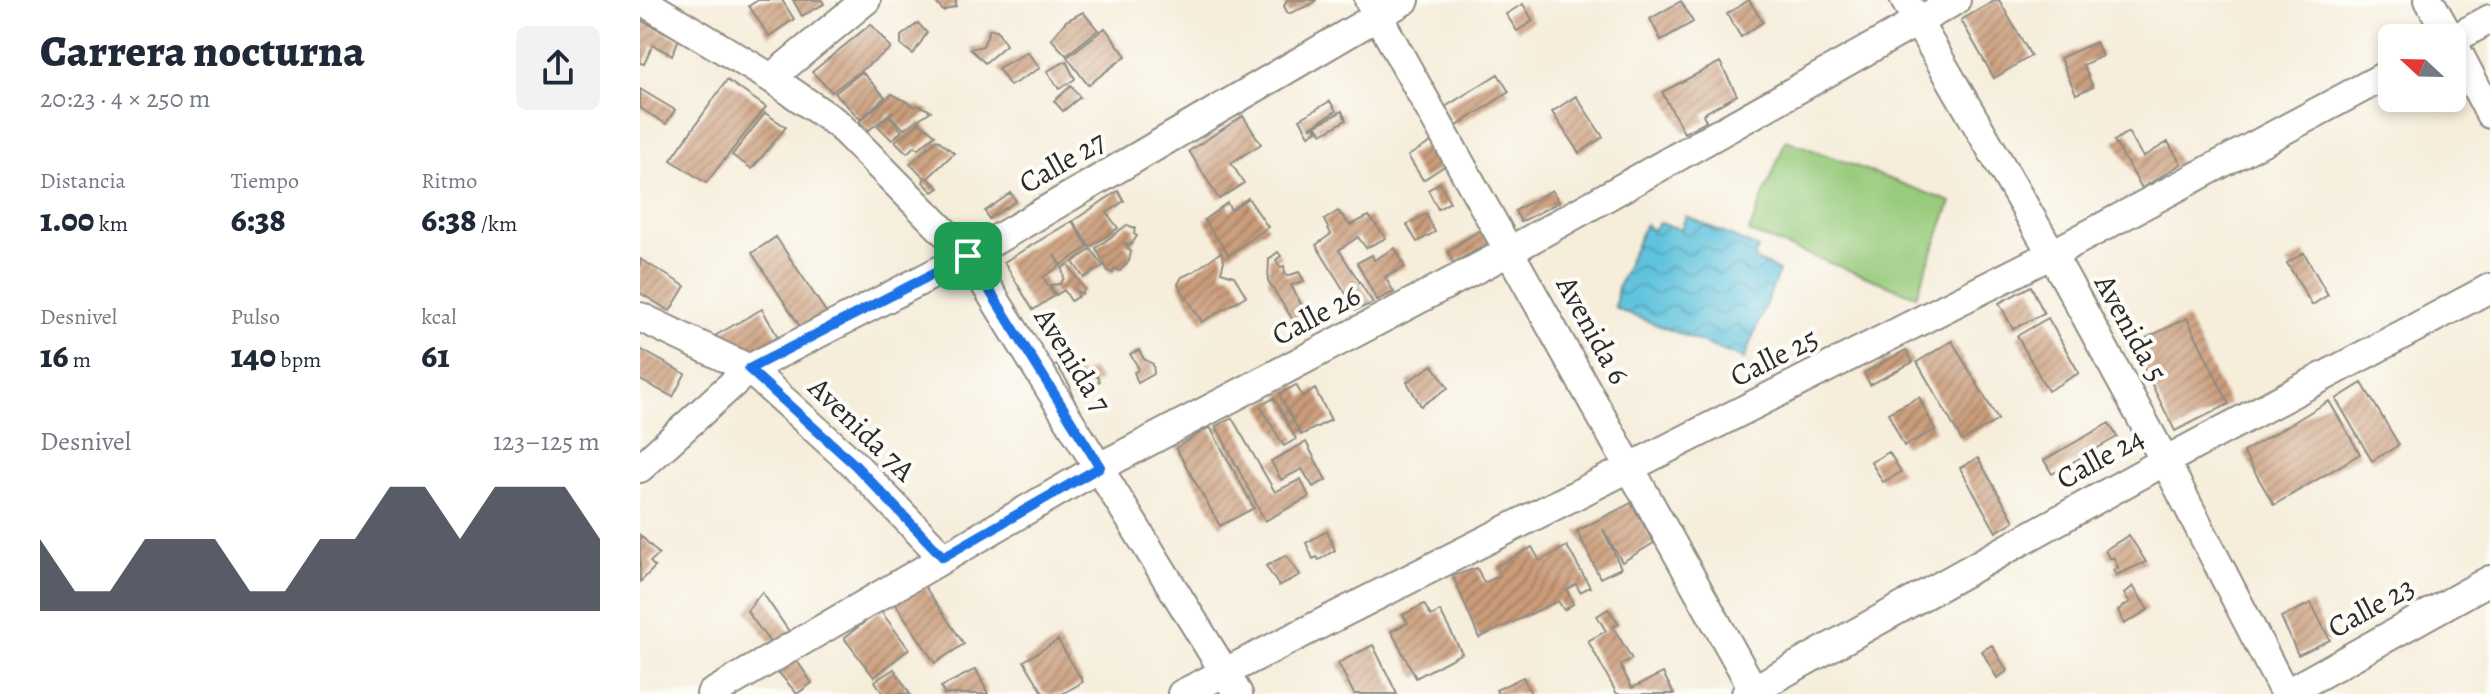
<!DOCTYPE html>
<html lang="es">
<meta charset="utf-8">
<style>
:root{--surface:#fff;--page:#f2f2f3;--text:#1f2937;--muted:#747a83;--accent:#111827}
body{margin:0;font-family:Alegreya,serif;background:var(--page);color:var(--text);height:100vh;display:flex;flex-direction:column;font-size:30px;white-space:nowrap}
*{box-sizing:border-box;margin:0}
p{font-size:26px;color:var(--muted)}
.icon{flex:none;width:44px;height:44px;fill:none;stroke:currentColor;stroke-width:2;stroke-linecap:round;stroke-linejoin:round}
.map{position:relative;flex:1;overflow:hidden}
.side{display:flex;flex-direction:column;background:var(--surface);width:640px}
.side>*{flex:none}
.needle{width:52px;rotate:292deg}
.buttons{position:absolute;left:1738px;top:24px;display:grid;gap:16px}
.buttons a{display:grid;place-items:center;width:88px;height:88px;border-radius:12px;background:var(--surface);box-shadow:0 4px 12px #0003;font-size:40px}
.pin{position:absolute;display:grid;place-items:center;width:68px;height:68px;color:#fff;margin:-34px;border-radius:16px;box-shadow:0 4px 12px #0006}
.round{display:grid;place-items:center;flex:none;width:84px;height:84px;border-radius:12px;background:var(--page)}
.summary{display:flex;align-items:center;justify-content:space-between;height:136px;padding:0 40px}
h1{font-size:44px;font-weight:800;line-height:60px}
.metrics{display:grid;grid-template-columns:repeat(3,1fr);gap:12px;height:136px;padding:8px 40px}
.metrics div{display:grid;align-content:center}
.metrics b{font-size:34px;font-weight:800}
.metrics small{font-size:22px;font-weight:400}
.metrics p{font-size:22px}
.chart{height:224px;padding:16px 40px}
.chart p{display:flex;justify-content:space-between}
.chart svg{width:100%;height:144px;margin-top:8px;fill:var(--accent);opacity:.7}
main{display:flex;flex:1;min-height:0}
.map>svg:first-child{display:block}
</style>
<main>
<section class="side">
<div class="summary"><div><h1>Carrera nocturna</h1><p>20:23 · 4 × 250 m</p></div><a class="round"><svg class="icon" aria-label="share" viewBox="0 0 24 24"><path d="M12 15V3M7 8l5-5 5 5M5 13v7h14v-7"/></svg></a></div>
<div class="metrics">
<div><p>Distancia</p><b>1.00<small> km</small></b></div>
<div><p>Tiempo</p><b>6:38</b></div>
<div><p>Ritmo</p><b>6:38<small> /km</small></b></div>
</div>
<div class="metrics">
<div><p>Desnivel</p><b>16<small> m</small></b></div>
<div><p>Pulso</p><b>140<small> bpm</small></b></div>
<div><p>kcal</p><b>61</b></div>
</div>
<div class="chart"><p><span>Desnivel</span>123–125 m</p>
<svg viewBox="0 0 160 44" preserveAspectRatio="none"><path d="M0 44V22L10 38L20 38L30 22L40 22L50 22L60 38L70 38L80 22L90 22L100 6L110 6L120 22L130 6L140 6L150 6L160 22V44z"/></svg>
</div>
</section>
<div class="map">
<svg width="1850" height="694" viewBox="0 0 1850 694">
<defs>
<pattern id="water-waves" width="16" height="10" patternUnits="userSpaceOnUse" patternTransform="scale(2)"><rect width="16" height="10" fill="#5fc3dd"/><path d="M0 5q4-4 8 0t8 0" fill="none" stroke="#4f9fb3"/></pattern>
<pattern id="building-hatch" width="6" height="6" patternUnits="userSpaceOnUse" patternTransform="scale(2)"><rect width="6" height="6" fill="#ca9c7a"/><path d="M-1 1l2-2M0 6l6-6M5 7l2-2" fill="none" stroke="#a47f64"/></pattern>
</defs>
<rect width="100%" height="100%" fill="#fdfcf7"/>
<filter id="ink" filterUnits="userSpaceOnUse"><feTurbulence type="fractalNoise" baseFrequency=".0125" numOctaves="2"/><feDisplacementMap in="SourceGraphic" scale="16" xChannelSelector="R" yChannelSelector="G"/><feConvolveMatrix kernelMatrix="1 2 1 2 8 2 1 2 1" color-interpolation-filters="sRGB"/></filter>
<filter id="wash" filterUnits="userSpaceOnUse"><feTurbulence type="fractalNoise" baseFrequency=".006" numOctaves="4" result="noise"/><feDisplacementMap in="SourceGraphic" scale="32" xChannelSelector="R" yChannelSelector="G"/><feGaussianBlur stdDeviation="1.8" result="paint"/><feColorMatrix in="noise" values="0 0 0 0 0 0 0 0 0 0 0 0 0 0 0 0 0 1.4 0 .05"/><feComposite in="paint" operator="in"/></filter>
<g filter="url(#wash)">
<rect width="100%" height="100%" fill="#f6edda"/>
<path fill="#98cb7b" stroke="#627b53" stroke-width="2" d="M1146,140L1311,202L1276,296L1109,232Z"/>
<path fill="url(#water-waves)" stroke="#457784" stroke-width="2" d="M1046,216L1118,248L1114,259L1139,271L1104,359L979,310L975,307L978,287L1005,224L1013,230L1019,223L1041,229Z"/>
<g id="blocks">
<path fill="url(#building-hatch)" d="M118,0H142L154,19L129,36L109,6Z
M153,0H182L184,4L162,16Z
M294,0H316V6L303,11Z
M647,0H676L670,5L648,14L644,6Z
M1109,0L1123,22L1101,37L1087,14Z
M1356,0H1359L1391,56L1354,78L1321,20Z
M1041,1L1053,22L1021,40L1010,19Z
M883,4L893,21L877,31L866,14Z
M443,12L458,30L426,55L411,39L426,21Z
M0,20L39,39L32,55L13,45L4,64L0,63Z
M278,23L287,33L273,54L261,45V36Z
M231,24L251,48L192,92L172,72Z
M465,28L486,56L448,85L427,57Z
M350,29L357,30L366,45L345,63L330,49L343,46Z
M1456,42L1462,56L1443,65L1453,87L1436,94L1420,58Z
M387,52L400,68L370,86L358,68Z
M426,61L435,79L419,89L407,71Z
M1080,62L1097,95L1063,114L1066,121L1044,133L1022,92Z
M222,72L245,97L220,119L195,93Z
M858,74L869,92L817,126L805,107Z
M87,80L126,107L66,183L31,160Z
M431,86L440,97L423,111L414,101Z
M0,89L35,110L26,124L0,108Z
M252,94L276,107L278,105L291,111L264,129L250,115L253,111L229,130L219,122Z
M936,96L963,137L939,153L912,112Z
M690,101L696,111L670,127L675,126L677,130L669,135L660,119Z
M702,111L706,120L682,134L676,125Z
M125,113L146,127L112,169L92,155Z
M249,116L262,131L252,140L238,126Z
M603,116L621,144L591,163L604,183L579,199L549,151Z
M280,122L295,135L278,149L275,146L267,153L255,141Z
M1488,132L1503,157L1528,142L1541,164L1502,188L1474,141Z
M801,136L815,159L783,180L768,156Z
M297,139L314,153L288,178L299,188L293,192L283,182L285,178L270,164Z
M800,183L810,202L798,209L788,190Z
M912,190L919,202L881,222L875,211Z
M478,191L484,201L467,213L478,228L450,247L433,221Z
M371,193L376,201L349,219L345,211Z
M608,198L628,227L589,255L564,220L587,203L591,210Z
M698,211L710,225L729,216L746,238L726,248L718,237L699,250L733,303L716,310L676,245L691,234L684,220Z
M786,214L795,232L777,242L767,225Z
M432,221L448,247L421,265L414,255L420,266L403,277L414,296L393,310L364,262Z
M487,225L495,228L494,234L497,236L491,245L484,243L491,252L489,261L480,271L475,268L473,273L468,271L456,248Z
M845,227L853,241L813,263L808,251Z
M136,237L190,318L165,334L112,253Z
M755,248L765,267L745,277L754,292L737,300L717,263L732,255L734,260Z
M451,249L463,266L444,278L433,262Z
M581,252L584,261L581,272L594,276L606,296L562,322L538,284L542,277L553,272Z
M638,252L641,256L636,260L640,267L644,266L645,274L647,276L659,272L664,281L651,285L669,319L656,325L628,281L629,259Z
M1664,253L1688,295L1672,305L1647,263Z
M0,259L45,286L30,311L0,293Z
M428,264L444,289L442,294L436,290L439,296L431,301L424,290L416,295L410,285L420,284L424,278L422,268Z
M1391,286L1404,313L1373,329L1359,303Z
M122,309L138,337L100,358L94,346L80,353L71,338Z
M1408,318L1439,373L1408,391L1377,336Z
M1547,318L1589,404L1535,431L1492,345Z
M1312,341L1358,420L1322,441L1277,362Z
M0,349L45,374L33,397L0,380Z
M499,350L504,359L513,364L514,374L498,383L494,372L497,371L498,367L490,354Z
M1266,350L1273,362L1230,385L1224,373Z
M417,365L430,386L435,404L410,369Z
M432,365L440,375L452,368L460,381L444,390L430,368Z
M793,365L808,388L781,406L767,382Z
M1722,383L1759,445L1732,461L1696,399Z
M656,385L663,397L675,389L691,420L661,435L639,394Z
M1279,397L1295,430L1264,446L1248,413Z
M634,398L656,439L644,446L620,406Z
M1689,401L1720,454L1634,505L1603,452Z
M592,418L635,492L661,479L669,497L625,521L576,426Z
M1469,423L1477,437L1412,474L1404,460Z
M570,427L614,508L580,526L536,448Z
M666,442L686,480L673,487L662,469L641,480L631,461Z
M1249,452L1261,472L1243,482L1231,462Z
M1338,458L1374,521L1356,532L1320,468Z
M991,503L1014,543L982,562L963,529L981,568L960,578L937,531Z
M687,531L695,550L679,560L677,557L673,559L666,543Z
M0,535L19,554L10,562L15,567L0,582Z
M1489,535L1506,562L1476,575L1473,570L1478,568L1474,558H1469L1465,550Z
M927,546L950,587L940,592L936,584L927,590L933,604L924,610L918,601L839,638L813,576L837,568L844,583L860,576L857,566L892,547L900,561Z
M646,555L660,575L639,586L626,566Z
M283,584L324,644L295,663L255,603Z
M1493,586L1508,610L1484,624L1478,610L1490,602L1484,594Z
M122,592L150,633L131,644L107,611Z
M1671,603L1690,640L1658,655L1641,617Z
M784,604L791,616L800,611L822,653L776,678L751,631L768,623L763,615Z
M968,609L979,624L973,627L992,659L980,665L992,688L1023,673L1034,694H977L948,641L966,631L957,616Z
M240,610L269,649L234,677L204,638Z
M418,640L443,682L422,694H404L384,661Z
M733,645L757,694H714L698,663Z
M1352,645L1367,671L1357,678L1342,651Z
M151,652L172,683L157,694L134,667Z
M254,669L270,694H243L235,681Z
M336,669L348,694H304L301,687Z
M883,677L891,694H858L856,690Z"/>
</g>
</g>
<g filter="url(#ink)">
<use href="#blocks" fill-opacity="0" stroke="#908c82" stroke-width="2"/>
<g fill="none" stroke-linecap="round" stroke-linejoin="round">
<g stroke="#908c82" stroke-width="32">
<path id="minor" d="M1,0L131,78L198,124L328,256L598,694
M729,0L1116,694
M1265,0L1412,254L1525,461L1645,694
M1789,0L1810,38
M1812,40L1850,19
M1812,41L1850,114
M131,78L226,0
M0,317L109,369L215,465L303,557
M0,468L109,369L328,256L765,0
M71,694L460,467L870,251L1316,0
M542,694L1412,254L1752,72
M1106,694L1525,461L1850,288
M1645,694L1850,580"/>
</g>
<use href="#minor" stroke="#fff" stroke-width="28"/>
</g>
</g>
<g fill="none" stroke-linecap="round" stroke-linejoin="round" filter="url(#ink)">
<g stroke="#fff" stroke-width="16">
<path id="route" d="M328,256L460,467L303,557L215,465L109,369Z"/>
</g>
<use href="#route" stroke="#1a73e8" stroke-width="10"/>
</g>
<g text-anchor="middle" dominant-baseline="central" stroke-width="8" stroke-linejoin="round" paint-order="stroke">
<g font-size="30" fill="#2b2b2b" stroke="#fdfcf7">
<text transform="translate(422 162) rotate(-30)">Calle 27</text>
<text transform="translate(676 315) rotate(-28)">Calle 26</text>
<text transform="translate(1491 328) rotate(61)">Avenida 5</text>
<text transform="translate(953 330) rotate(61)">Avenida 6</text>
<text transform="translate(1134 357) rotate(-27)">Calle 25</text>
<text transform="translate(433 360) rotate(58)">Avenida 7</text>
<text transform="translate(222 429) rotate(44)">Avenida 7A</text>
<text transform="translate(1460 458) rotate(-29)">Calle 24</text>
<text transform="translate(1731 607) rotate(-29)">Calle 23</text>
</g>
</g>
</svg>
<div class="buttons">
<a><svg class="needle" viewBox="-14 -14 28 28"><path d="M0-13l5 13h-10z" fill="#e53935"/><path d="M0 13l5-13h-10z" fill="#747a83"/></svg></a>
</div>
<div class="pin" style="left:328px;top:256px;background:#1e9e55"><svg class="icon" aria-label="arrive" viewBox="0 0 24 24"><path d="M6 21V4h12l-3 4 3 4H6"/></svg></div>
</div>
</main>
